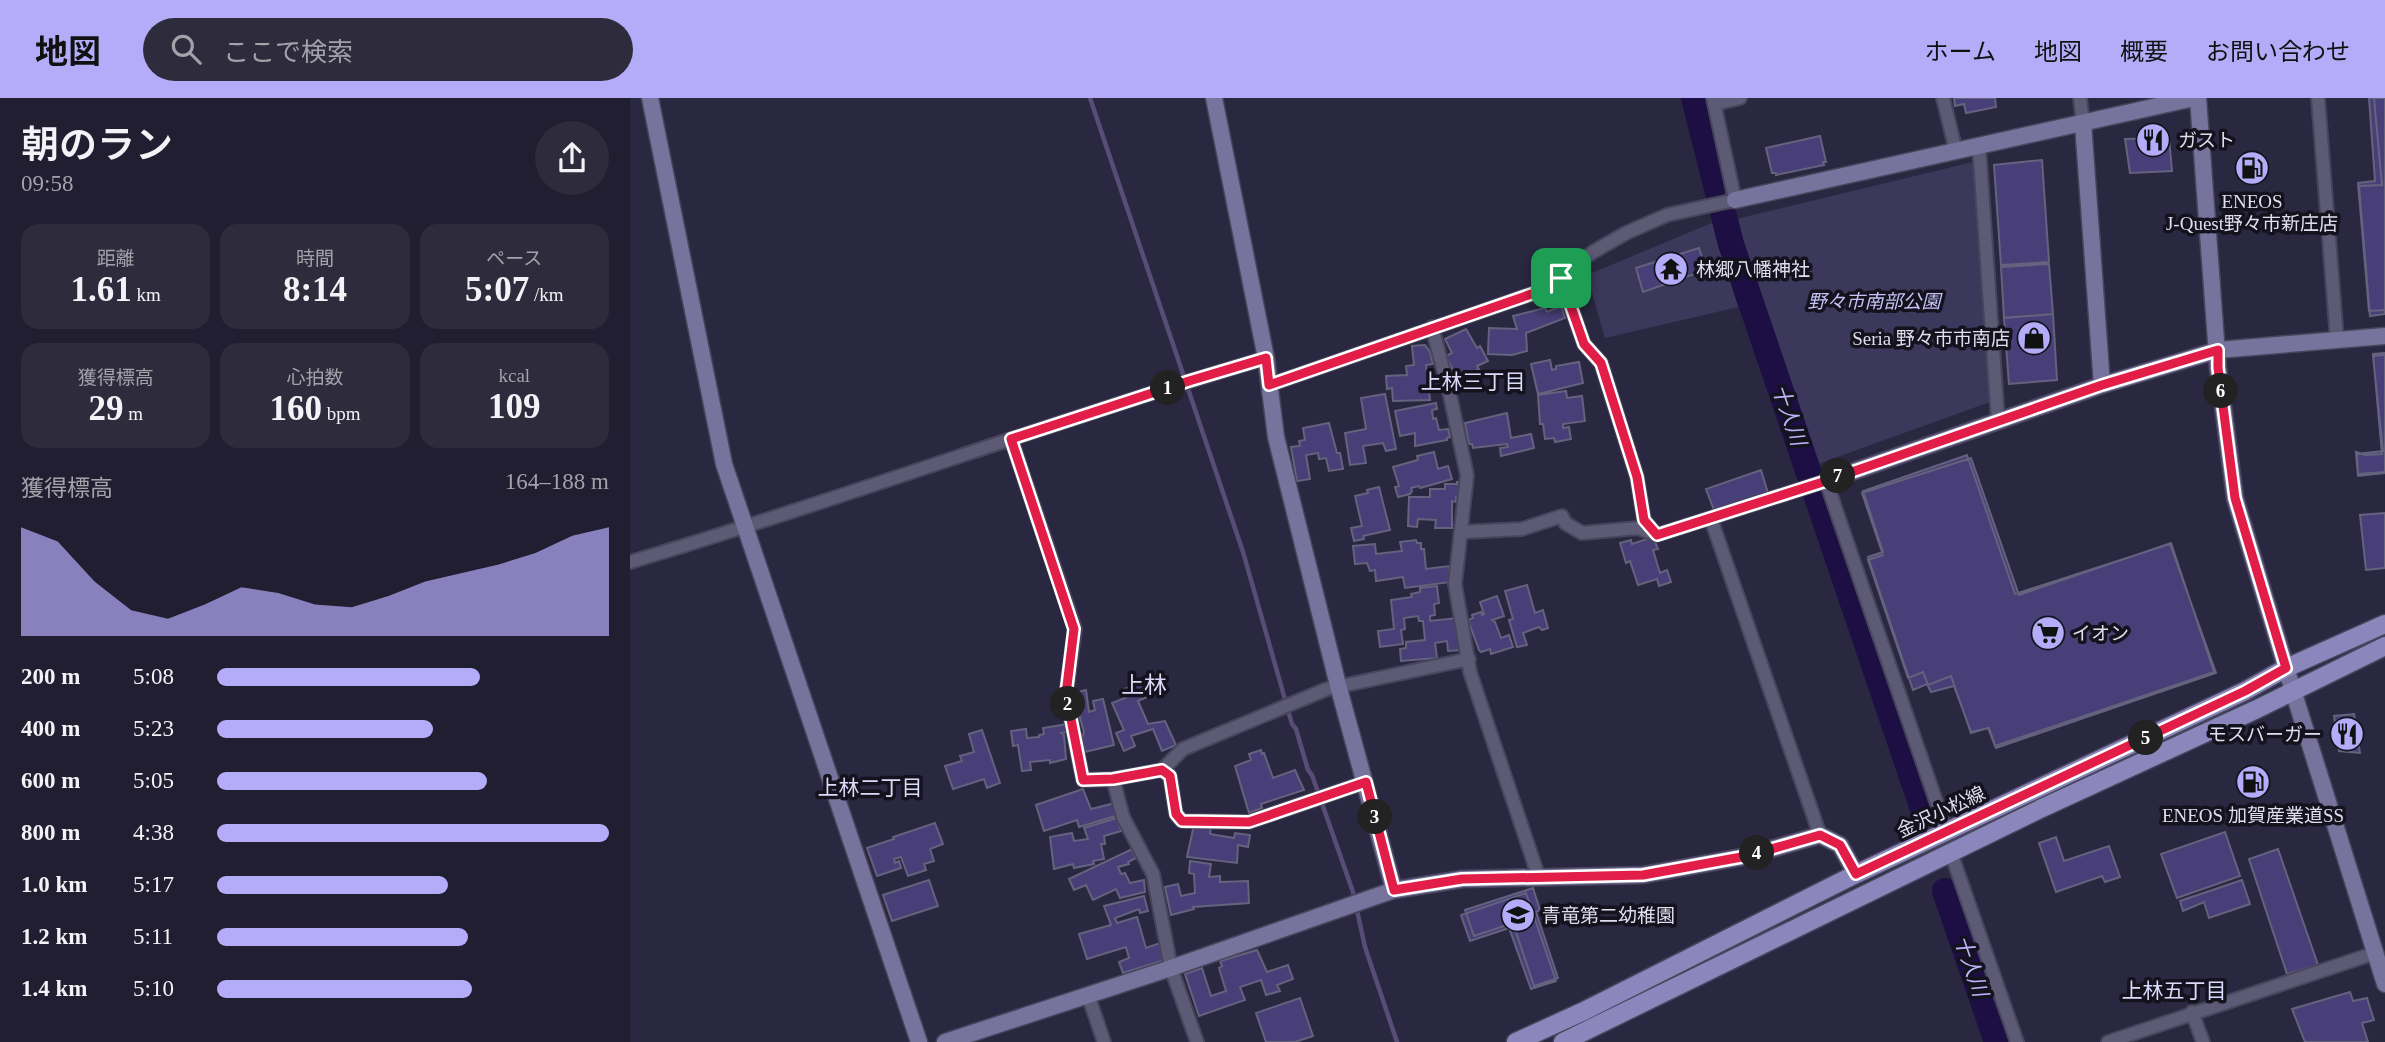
<!DOCTYPE html>
<html lang="ja">
<meta charset="utf-8">
<style>
:root{--surface:#201e30;--page:#2d2b3c;--text:#f1f3f6;--muted:#a2a2ab;--accent:#b4acf9}
body{margin:0;font-family:"Times New Roman","Noto Sans JP",serif;background:var(--page);color:var(--text);height:100vh;display:flex;flex-direction:column;font-size:26px;white-space:nowrap}
*{box-sizing:border-box;margin:0}
p{font-size:23px;color:var(--muted)}
.icon{flex:none;width:38px;height:38px;fill:none;stroke:currentColor;stroke-width:2;stroke-linecap:round;stroke-linejoin:round}
.map{position:relative;flex:1;overflow:hidden}
.drawer{display:flex;flex-direction:column;background:var(--surface);width:630px}
.drawer>*{flex:none}
.pin{position:absolute;display:grid;place-items:center;width:60px;height:60px;color:#fff;margin:-30px;border-radius:14px;box-shadow:0 4px 10px #0006}
.km{position:absolute;width:35px;height:35px;margin:-18px;border-radius:50%;background:#222;color:#fff;font-size:19px;line-height:35px;text-align:center}
.round{display:grid;place-items:center;flex:none;width:74px;height:74px;border-radius:37px;background:var(--page)}
.headline{display:flex;align-items:center;justify-content:space-between;height:119px;padding:0 21px}
h1{font-size:38px;font-weight:600;line-height:52px}
.figures{display:grid;grid-template-columns:repeat(3,1fr);gap:10px;height:119px;padding:7px 21px}
.figures div{display:grid;align-content:center;border-radius:18px;background:var(--page);text-align:center}
.figures b{font-size:35px;font-weight:600}
.figures small{font-size:19px;font-weight:400}
.figures p{font-size:19px}
.chart{height:196px;padding:14px 21px}
.chart p{display:flex;justify-content:space-between}
.chart svg{width:100%;height:126px;margin-top:7px;fill:var(--accent);opacity:.7}
ul{padding:0 21px;list-style:none;font-size:23px}
li{display:grid;grid-template-columns:112px 84px 1fr;align-items:center;height:52px}
li i{height:18px;border-radius:9px;background:var(--accent)}
header{display:flex;align-items:center;gap:42px;box-sizing:border-box;height:98px;padding:0 35px;background:var(--accent);color:#111}
header strong{font-size:33px}
nav{display:flex;gap:38px;margin-inline-start:auto;font-size:24px}
.search{width:490px;height:63px;background:var(--page);display:flex;align-items:center;gap:18px;box-sizing:border-box;padding:0 24px;border-radius:38px;color:var(--muted);font-size:26px}
main{display:flex;flex:1;min-height:0}
.map>svg:first-child{display:block}
</style>
<header>
<strong>地図</strong>
<div class="search"><svg class="icon" aria-label="search" viewBox="0 0 24 24"><circle cx="10" cy="10" r="6"/><path d="M15 15l6 6"/></svg>ここで検索</div>
<nav><a>ホーム</a><a>地図</a><a>概要</a><a>お問い合わせ</a></nav>
</header>
<main>
<section class="drawer">
<div class="headline"><div><h1>朝のラン</h1><p>09:58</p></div><a class="round"><svg class="icon" aria-label="share" viewBox="0 0 24 24"><path d="M12 15V3M7 8l5-5 5 5M5 13v7h14v-7"/></svg></a></div>
<div class="figures">
<div><p>距離</p><b>1.61<small> km</small></b></div>
<div><p>時間</p><b>8:14</b></div>
<div><p>ペース</p><b>5:07<small> /km</small></b></div>
</div>
<div class="figures">
<div><p>獲得標高</p><b>29<small> m</small></b></div>
<div><p>心拍数</p><b>160<small> bpm</small></b></div>
<div><p>kcal</p><b>109</b></div>
</div>
<div class="chart"><p><span>獲得標高</span>164–188 m</p>
<svg viewBox="0 0 160 44" preserveAspectRatio="none"><path d="M0 44V6L10 11L20 25L30 35L40 38L50 33L60 27L70 29L80 33L90 34L100 30L110 25L120 22L130 19L140 15L150 9L160 6V44z"/></svg>
</div>
<ul>
<li><b>200 m</b>5:08<i style="width:67%"></i></li>
<li><b>400 m</b>5:23<i style="width:55%"></i></li>
<li><b>600 m</b>5:05<i style="width:69%"></i></li>
<li><b>800 m</b>4:38<i style="width:100%"></i></li>
<li><b>1.0 km</b>5:17<i style="width:59%"></i></li>
<li><b>1.2 km</b>5:11<i style="width:64%"></i></li>
<li><b>1.4 km</b>5:10<i style="width:65%"></i></li>
</ul>
</section>
<div class="map">
<svg width="1755" height="944" viewBox="0 0 1755 944">
<rect width="100%" height="100%" fill="#2a2840"/>
<path fill="#3c385b" d="M1343,64L1360,304L1185,367L1102,122Z
M1084,124L1108,209L975,240L957,177Z"/>
<g fill="none" stroke-linecap="round" stroke-linejoin="round">
<path stroke="#574d77" stroke-width="4.5" d="M460,0L613,454L662,626L666,631L678,672L682,677L723,794L735,849L767,944"/>
<path stroke="#1d0f44" stroke-width="26" d="M1064,0L1101,146L1293,711
M1315,793L1367,944"/>
</g>
<path fill="#483f78" stroke="#64627d" stroke-width="2" d="M1324,0H1365L1366,9L1336,15L1334,6L1325,8Z
M1739,0H1755V212L1739,213L1728,85L1745,83Z
M1744,0H1755V216L1740,218L1729,88L1752,87Z
M1190,38L1196,64H1193L1194,67L1146,77V75H1142L1136,50Z
M1539,40L1542,73L1500,75L1495,41Z
M1412,62L1419,164L1371,167L1364,67Z
M1069,150L1076,172L1013,194L1006,170Z
M1419,166L1423,216L1374,220L1371,169Z
M931,208L935,220L896,235L897,253L882,257L858,256L859,230L887,231L883,218L915,210L917,214Z
M1423,216L1427,282L1379,286L1374,220Z
M836,231L847,250L850,248L858,263L847,268L849,271L825,284L819,273L823,272L816,258L822,255L815,241Z
M795,247L800,254L803,266L796,267L800,302L763,303L762,290L757,291L756,278L777,277L776,268L784,267L782,248Z
M1755,255V375L1728,378L1726,354L1735,357L1752,356L1743,256Z
M1755,257V374L1728,376L1727,356L1753,353L1743,258Z
M920,262L922,272L926,271V268L949,264L953,285L908,296L901,266Z
M936,293L937,300L952,298L955,323L933,326V330L939,329L941,341L925,344L924,340L915,341L913,326H910L908,297Z
M755,296L766,351L756,353L753,345L733,348L736,365L720,367L715,335L736,331L731,300Z
M806,305L807,311L802,312L803,321L806,320L809,332L818,331L820,339L817,340V342L785,348V335L770,338L765,313Z
M877,315L881,340L901,336L904,350L871,358L870,350L878,349L877,346L843,350L842,346H839L835,325Z
M699,325L707,355H710L713,371L699,373L696,360L689,361L688,355L676,357L680,381L667,383L661,349L670,348L669,343L675,342L673,330Z
M804,354L808,371L818,368L822,381L790,390L789,388L781,390L782,393L780,396L768,399L765,389L769,388L763,369L788,362L787,358Z
M1337,357L1385,496L1540,446L1586,575L1366,650L1359,630L1341,634L1324,588L1301,594L1297,586L1283,592L1238,459L1253,454L1233,393Z
M1341,360L1389,497L1541,445L1584,574L1365,648L1358,630L1341,635L1321,578L1298,587L1293,574L1278,580L1238,462L1253,457L1232,395Z
M1131,372L1138,395L1084,412L1076,391Z
M827,384H832V400L826,399V404L822,403V430H805L806,422L788,421L787,429L778,428L779,399H800V391H815V386H827Z
M749,389L760,432L733,438L734,441L724,443L721,430L732,428L725,398L738,395L737,392Z
M1755,415V470L1736,472L1730,417Z
M1023,439L1028,451L1023,452L1030,475L1037,472L1041,484L1029,488L1027,481L1008,487L1000,463L996,465L990,445L1001,442L1002,446Z
M786,442L787,445H791V451H794L796,471L819,468L821,484L775,490L773,479L746,483L745,472L740,473L737,465L725,466L723,448L745,446L746,456L772,453L770,444Z
M897,487L905,515L913,512L918,530L912,532L909,529L893,535L897,547L887,549L879,522L883,521L875,493Z
M807,488L809,505L804,506L805,517L800,518V523L827,520L831,552L818,553L817,543L805,545L807,560L771,563L770,551L776,550V544L795,542L793,523H789L788,518L774,520L775,531L771,532L773,546L750,549L748,533L764,531L761,502L782,499L781,496L790,494V490Z
M867,498L874,518L862,522L865,524L871,540L879,537L883,549L861,556L860,551L851,554L849,552L838,522L843,520L842,517L851,514L852,517L854,516L850,504Z
M511,584L517,599L508,603L518,626L535,623L546,647L532,653L523,631L501,638L505,648L494,653L486,635L494,632L482,605L495,600L492,592Z
M456,592L459,614L465,612L463,603L473,601L484,647L455,654L452,640L454,634L443,595Z
M1724,616L1730,655L1709,653L1704,618Z
M438,626L440,634L431,635L434,637L436,661L420,665V662L400,664L401,672L392,673L388,647L383,648L381,633L396,631L397,640L409,639V637L414,636L413,630Z
M352,632L370,685L357,690L354,681L323,691L315,668L332,663L330,658L344,654L339,636Z
M631,652L632,656L634,655L643,680L665,672L674,692L631,706L632,710L619,715L605,668L621,662L619,656Z
M631,652L632,656L634,655L643,680L665,672L674,692L631,706L632,710L619,715L605,668L621,662L619,656Z
M453,691L461,711L485,705L489,717L449,729L447,722L414,733L406,707Z
M487,720L491,733L474,738L475,746H471L474,761L463,763L464,766L444,770L443,766L424,771L420,739L442,735L444,743L458,741L454,730Z
M305,725L313,746L300,751L304,763L294,766L296,772L278,778L271,759L264,761L265,765L269,763L271,770L247,778L237,750L264,741L263,739Z
M564,727L581,730L580,736L604,740L605,735L620,737L618,749L608,747L607,765L557,759Z
M1595,734L1610,778L1547,800L1531,756Z
M1426,739L1434,763L1479,748L1490,779L1475,784L1472,778L1426,794L1409,745Z
M502,751L506,760L498,764L499,766L488,769L491,776L495,775L500,785L514,782L515,794L490,800L486,791L463,802L456,787L444,792L439,781Z
M1648,751L1688,867L1657,876L1619,761Z
M560,763L581,766L579,779L590,778V784L618,783L619,805L563,809L564,811L541,817L535,789L548,786L551,798L565,795L564,776L559,775Z
M560,763L581,766L579,779L590,778V784L618,783L619,805L563,809L564,811L541,817L535,789L548,786L551,798L565,795L564,776L559,775Z
M299,782L308,808L262,823L253,797Z
M1612,782L1620,806L1579,820L1574,804L1553,813L1550,803Z
M903,790L910,812L906,814L928,880L904,888L883,825L844,838L835,812Z
M896,795L926,883L901,891L879,830L840,843L831,817Z
M514,798L518,813L510,815L509,811L485,820L487,825L507,819L516,850L533,844L538,861L493,875L489,864L499,860L496,849L457,861L449,836L481,827L474,808Z
M627,852L637,874L658,867L663,881L647,887L650,893L636,897L631,882L610,889L615,902L569,918L555,876L572,870L581,898L596,893L589,870L592,868L590,863Z
M1720,894L1723,903L1737,900L1744,922L1732,925L1738,944H1675L1662,911Z
M670,900L683,938L665,944H636L626,915Z"/>
<g fill="none" stroke-linecap="round" stroke-linejoin="round">
<g stroke="#47455c" stroke-width="16">
<path id="street" d="M1313,0L1326,53
M1450,0L1453,25
M1688,0L1707,242
M1085,6L1110,0
M1349,48L1368,323
M931,180L954,246L971,265L1007,379L1014,422L1024,434
M802,229L820,297L837,377L825,486L840,574L908,777
M639,287L913,192L963,154L996,135L1037,117L1105,102L1083,0
M381,341L445,531L436,596L453,682L483,681L532,672L553,651L697,591L839,561
M1081,421L1190,737
M832,434L892,431L932,418L935,425L952,435L1008,430L1027,437L1196,383L1317,735
M0,464C214,401 422,323 636,260
M532,672L540,678L546,716L552,723L619,724L736,684
M483,681L493,719L523,776L541,870L567,944
M1321,755L1387,944
M458,897L474,944
M1562,914L1573,944
M1478,944L1745,855"/>
</g>
<g stroke="#47455c" stroke-width="19">
<path id="secondary" d="M20,0L94,366L289,944
M584,0L636,260L646,339L708,587L764,792
M1568,0L1588,270L1605,400L1656,570L1755,886
M1105,102L1564,0
M1472,287L1588,252L1755,238
M1196,383L1472,287L1453,25
M315,944L541,870L764,792L832,781L1013,777L1117,758L1190,737L1210,747L1226,776"/>
</g>
<g stroke="#47455c" stroke-width="21">
<path id="primary" d="M886,944L954,913L1226,776L1615,593L1656,570L1755,526
M933,944L1410,711L1627,611L1755,548"/>
</g>
<use href="#street" stroke="#5c5a74" stroke-width="12"/>
<use href="#secondary" stroke="#77739d" stroke-width="16"/>
<use href="#primary" stroke="#8b86bc" stroke-width="18"/>
</g>
<g fill="none" stroke-linecap="round" stroke-linejoin="round">
<g stroke="#fff" stroke-width="14">
<path id="route" d="M931,180L954,246L971,265L1007,379L1014,422L1027,437L1196,383L1472,287L1588,252V270L1605,400L1656,570L1615,593L1226,776L1210,747L1190,737L1117,758L1013,777L832,781L764,792L736,684L619,724L552,723L546,716L540,678L532,672L483,681L453,682L436,596L444,531L381,341L559,283L636,260L639,287L913,192Z"/>
</g>
<use href="#route" stroke="#e11d48" stroke-width="9"/>
</g>
<defs>
<g id="restaurant-disc" transform="scale(1.75)"><circle r="9.5" fill="#b4acf9" stroke="#13121d"/><path d="M-5-6h1v4h1v-4h1v4h1v-4h1v5L-1.5 .5V6h-2V.5L-5-1ZM5-6V6H3V1.5H1.5Q1.5-4 5-6Z" fill="#111"/></g>
<g id="fuel-disc" transform="scale(1.75)"><circle r="9.5" fill="#b4acf9" stroke="#13121d"/><path d="M-5.5-6h7V0h2V4h1.3V-2.5L3-4.5l.8-.8L6-3V5H2.5V1h-1V6h-7ZM-4.2-4.7v3.2H.2V-4.7Z" fill="#111"/></g>
<g id="temple-disc" transform="scale(1.75)"><circle r="9.5" fill="#b4acf9" stroke="#13121d"/><path d="M0-6L5-2H3V0L6.5 2.5H4V6H1.5V3h-3V6H-4V2.5H-6.5L-3 0V-2H-5Z" fill="#111"/></g>
<g id="shop-disc" transform="scale(1.75)"><circle r="9.5" fill="#b4acf9" stroke="#13121d"/><path d="M-5-2.5h2.3a2.7 3.5 0 0 1 5.4 0H5L5.5 6h-11ZM-1.5-2.5h3a1.5 2.3 0 0 0-3 0Z" fill="#111"/></g>
<g id="supermarket-disc" transform="scale(1.75)"><circle r="9.5" fill="#b4acf9" stroke="#13121d"/><path d="M-6-5.5h2.5l.6 2H6L4.5 2H-2.5L-4.4-4H-6ZM-1.5 3.2a1.3 1.3 0 1 0 .1 0ZM3 3.2a1.3 1.3 0 1 0 .1 0Z" fill="#111"/></g>
<g id="school-disc" transform="scale(1.75)"><circle r="9.5" fill="#b4acf9" stroke="#13121d"/><path d="M0-5L7-2L0 1L-7-2ZM-4 1L0 2.5L4 1V4Q0 6-4 4Z" fill="#111"/></g>
</defs>
<g fill-rule="evenodd">
<use href="#restaurant-disc" x="1523" y="42"/>
<use href="#fuel-disc" x="1622" y="70"/>
<use href="#temple-disc" x="1041" y="171"/>
<use href="#shop-disc" x="1404" y="240"/>
<use href="#supermarket-disc" x="1418" y="535"/>
<use href="#restaurant-disc" x="1717" y="636"/>
<use href="#fuel-disc" x="1623" y="684"/>
<use href="#school-disc" x="888" y="817"/>
</g>
<g text-anchor="middle" dominant-baseline="central" stroke-width="7" stroke-linejoin="round" paint-order="stroke">
<g font-size="19" fill="#dfdeee" stroke="#13121d" text-anchor="start">
<text x="1548" y="42">ガスト</text>
<text x="1622" y="103" text-anchor="middle">ENEOS<tspan x="1622" dy="22">J-Quest野々市新庄店</tspan></text>
<text x="1066" y="171">林郷八幡神社</text>
<text x="1380" y="240" text-anchor="end">Seria 野々市市南店</text>
<text x="1442" y="535">イオン</text>
<text x="1692" y="636" text-anchor="end">モスバーガー</text>
<text x="1623" y="717" text-anchor="middle">ENEOS 加賀産業道SS</text>
<text x="912" y="817">青竜第二幼稚園</text>
</g>
<g font-size="19" font-style="italic" fill="#c6c1f7" stroke="#13121d">
<text x="1244" y="203">野々市南部公園</text>
</g>
<g font-size="19" fill="#dfdeee" stroke="#13121d">
<text transform="translate(1311 714) rotate(-25)">金沢小松線</text>
</g>
<g font-size="21" fill="#dcdafa" stroke="#13121d">
<text x="843" y="284">上林三丁目</text>
<text x="240" y="690">上林二丁目</text>
<text x="1544" y="893">上林五丁目</text>
</g>
<g font-size="21" font-style="italic" fill="#bbb4fb" stroke="#13121d">
<text transform="translate(1159 317) rotate(71)">十人川</text>
<text transform="translate(1341 868) rotate(71)">十人川</text>
</g>
<g font-size="23" fill="#dcdafa" stroke="#13121d">
<text x="514" y="587">上林</text>
</g>
</g>
</svg>
<div class="pin" style="left:931px;top:180px;background:#1e9e55"><svg class="icon" aria-label="arrive" viewBox="0 0 24 24"><path d="M6 21V4h12l-3 4 3 4H6"/></svg></div>
<b class="km" style="left:538px;top:290px">1</b>
<b class="km" style="left:438px;top:606px">2</b>
<b class="km" style="left:745px;top:719px">3</b>
<b class="km" style="left:1127px;top:755px">4</b>
<b class="km" style="left:1516px;top:640px">5</b>
<b class="km" style="left:1591px;top:293px">6</b>
<b class="km" style="left:1208px;top:378px">7</b>
</div>
</main>
